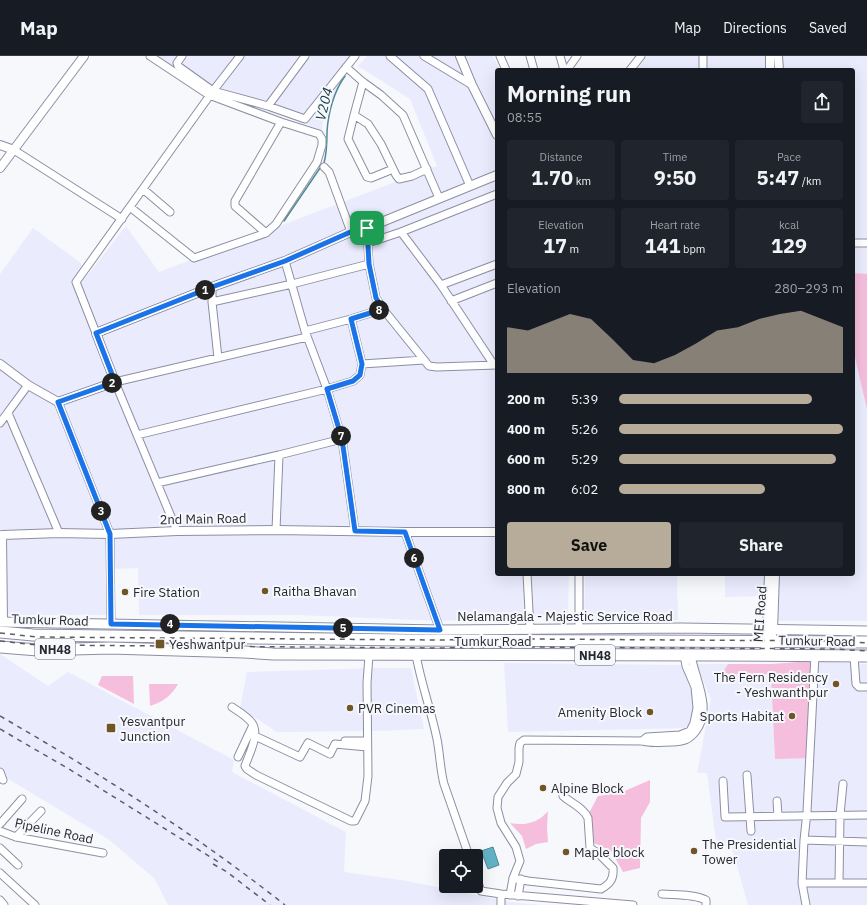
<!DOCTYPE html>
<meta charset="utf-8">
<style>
:root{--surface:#171b24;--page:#20242c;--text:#f1f3f6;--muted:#9ea1a6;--line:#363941;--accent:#b7ac99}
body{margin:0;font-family:"IBM Plex Sans",sans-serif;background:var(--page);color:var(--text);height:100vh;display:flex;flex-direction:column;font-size:15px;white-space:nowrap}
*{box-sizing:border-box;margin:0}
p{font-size:13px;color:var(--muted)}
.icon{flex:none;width:22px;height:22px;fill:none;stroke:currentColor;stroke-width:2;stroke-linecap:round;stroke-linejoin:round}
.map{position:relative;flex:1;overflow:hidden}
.drawer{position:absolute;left:495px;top:12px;width:360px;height:508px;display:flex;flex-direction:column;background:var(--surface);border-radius:4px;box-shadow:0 4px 16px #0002}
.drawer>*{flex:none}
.controls{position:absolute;left:439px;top:793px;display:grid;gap:8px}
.controls a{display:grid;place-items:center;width:44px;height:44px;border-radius:4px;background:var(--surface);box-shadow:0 4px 16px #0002;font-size:20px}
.pin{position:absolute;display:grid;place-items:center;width:34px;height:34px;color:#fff;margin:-17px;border-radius:8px;box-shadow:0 2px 6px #0006}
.km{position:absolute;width:20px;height:20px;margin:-10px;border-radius:50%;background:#222;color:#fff;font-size:11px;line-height:20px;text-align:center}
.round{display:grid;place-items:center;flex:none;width:42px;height:42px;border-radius:4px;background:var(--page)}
.headline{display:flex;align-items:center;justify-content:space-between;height:68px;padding:0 12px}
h1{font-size:22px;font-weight:700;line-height:30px}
.metrics{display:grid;grid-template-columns:repeat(3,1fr);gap:6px;height:68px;padding:4px 12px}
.metrics div{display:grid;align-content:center;border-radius:4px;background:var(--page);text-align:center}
.metrics b{font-size:20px;font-weight:700}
.metrics small{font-size:11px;font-weight:400}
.metrics p{font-size:11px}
.chart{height:112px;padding:8px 12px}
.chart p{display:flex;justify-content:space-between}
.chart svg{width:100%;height:72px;margin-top:4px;fill:var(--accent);opacity:.7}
.button{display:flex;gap:8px;margin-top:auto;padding:8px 12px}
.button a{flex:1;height:46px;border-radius:4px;background:var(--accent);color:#111;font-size:16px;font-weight:700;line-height:46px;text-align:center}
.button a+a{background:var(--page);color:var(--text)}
ul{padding:0 12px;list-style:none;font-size:13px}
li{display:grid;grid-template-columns:64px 48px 1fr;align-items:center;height:30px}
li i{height:10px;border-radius:5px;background:var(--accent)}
header{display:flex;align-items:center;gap:24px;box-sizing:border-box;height:56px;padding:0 20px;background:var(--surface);border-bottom:1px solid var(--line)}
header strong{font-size:19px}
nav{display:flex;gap:22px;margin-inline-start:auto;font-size:14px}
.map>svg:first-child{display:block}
</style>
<header>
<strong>Map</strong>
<nav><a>Map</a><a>Directions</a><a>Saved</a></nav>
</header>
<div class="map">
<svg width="867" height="849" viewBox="0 0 867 849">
<rect width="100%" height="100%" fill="#f7f8fc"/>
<path fill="#eaecfe" d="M157,0H359L325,53L322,74L208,35Z
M367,0H493L500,14H497V518H569L568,559L441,565L296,559H139L138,512L112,513V559H0V218L33,172L81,207L85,222L126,170L159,216L437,110L410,43L358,10Z
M647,0H867V565H764L763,540L725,541V518H853V14H636Z
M585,518H677L678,564L584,563Z
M0,598L48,630L68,616L234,704L232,716L346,776L344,816L407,825L511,846L542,849H168L154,822L108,783L0,718Z
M812,605L867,608V849H748L731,789L718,792L716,785L707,717H697L711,643L696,608H771L775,702H809Z
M504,607L681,609L691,634L695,653L690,672L508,676Z
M375,612H411L424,673L377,675L277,676L240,652L247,616Z"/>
<path fill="#f6bedd" d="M853,217L867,218V353L853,293Z
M812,605L810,702L775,703L771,618H722L728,608H771Z
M102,620H133L134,648L98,629Z
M149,628H178C172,639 163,646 150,650Z
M650,724V746L641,762L640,812L623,816L611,795L594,787L589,757L598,740L620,737Z
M548,755L547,771L548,786L536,788L526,793L522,780L510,767C525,770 538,767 548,755Z"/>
<path fill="#62b2c6" stroke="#508999" d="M493,791L499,809L488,813L481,795Z"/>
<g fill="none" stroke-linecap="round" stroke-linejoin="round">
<path stroke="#508999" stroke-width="1.5" d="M324,107C327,96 327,87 327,76C328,57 334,35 345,20
M284,165L320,112"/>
<g stroke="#8c8fa3" stroke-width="9">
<path id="minor" d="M240,0L213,35L268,50L305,63L355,0
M390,0L428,33L470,130
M424,0L472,29
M500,0L506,14
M530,0L534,14
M560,0L564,14
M346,11L363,26L381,39L403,59L439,142
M567,14L577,0
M630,14L641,0
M703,14V0
M363,26L354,59L368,68L381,88L396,119L399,123L412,120L427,113
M268,50L305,0
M354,59L348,83L367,121L371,122L393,113
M14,94L122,163
M324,111L329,116L332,124L351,176
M143,133L170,156
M130,151L194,202L266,177L276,168L317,106L322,89V83L319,78L281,66L209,39L150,0
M367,172L369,208L376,242L383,253L429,310L437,311L497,309
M401,176L441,229L494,309
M266,177L235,150V145L281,66
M368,187L401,176L497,138
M853,187H867
M285,205L305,275L327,333L342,383L355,475
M441,229L497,208
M212,231V246L218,302
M451,245L497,227
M212,246L292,228L369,208
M305,275L351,263L383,253
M96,277L76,226L213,35L178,10L177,7L182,0
M362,308L424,304
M58,346L110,478L111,568
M8,357L59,477
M0,367L28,329
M137,379L327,333L353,325L360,319L362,308L351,263
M157,427L279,399L342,383
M276,474L279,399
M177,475L115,326L307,281
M405,476L440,574
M527,518L530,573
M579,572V518
M416,599C421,627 431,654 437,683C440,698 440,713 444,728L469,800
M854,600L856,628L859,631H867
M232,651C238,655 248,661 252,667C260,679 249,698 245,710L247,713L256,719L351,765H355L365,745L368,720L367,627L369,599
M255,680L300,701L308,687L330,698L335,688L367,691
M345,685H367
M642,685L647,681L680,679L690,675L694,667L697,652L695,631L686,610L684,599
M238,701L253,669
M0,716L3,724
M747,719L751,775
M723,725L725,761L867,759
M777,745L778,760
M0,768L22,743
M0,775L16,781L103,797
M16,781L41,755
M804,784L867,786
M0,792L18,809
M0,817L35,849
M476,821L481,835L501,838L633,849
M513,822L528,825L601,833C610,828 614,823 613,812L599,798L590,792L588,762C584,752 571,747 563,740
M802,827H867
M839,827L840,759L843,728
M662,838C676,839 694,838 706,844V849
M510,839L513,822L520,805L516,791L501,767L497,752L498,741L507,727L516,718L519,706V692L520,687L524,684L642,685C652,688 662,686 672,686C683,686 689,684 696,675C713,652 695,624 691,599
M518,840L521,823
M0,844L4,849
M501,849V838
M806,849L802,827L804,784L807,756L815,599"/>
</g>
<g stroke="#8c8fa3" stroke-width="10">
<path id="tertiary" d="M460,0L472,29L497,79
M770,0V14
M778,0L779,14
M0,89L14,94
M0,112L84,0
M0,308L28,329L58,346L115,326L96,277L212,231L285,205L355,174L367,172L497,119
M3,566L2,479L59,477L110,478L177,475L276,474L405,476H497
M764,599L767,573L769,518
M769,599L773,574L775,518"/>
</g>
<g stroke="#8c8fa3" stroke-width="11">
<path id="secondary" d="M0,566L440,574L681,572L867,575"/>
</g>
<g stroke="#8c8fa3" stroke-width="13">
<path id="trunk" d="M0,576L33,579L405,584L867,586
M0,591L38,594L110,592L244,596L273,598L718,599L867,600"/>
</g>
<use href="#minor" stroke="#fff" stroke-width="7"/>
<use href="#tertiary" stroke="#fff" stroke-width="8"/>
<use href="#secondary" stroke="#fff" stroke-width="9"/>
<use href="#trunk" stroke="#fff" stroke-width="11"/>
<path stroke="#5d5e65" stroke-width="1.5" stroke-dasharray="5 5" stroke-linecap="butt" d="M0,577L37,581L437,584L528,583L835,585L867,587
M0,585L36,589L437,592L528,591L835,593L867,595
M0,660C99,717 195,778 285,849
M0,673L69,713L220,807
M213,808L227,816L270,849"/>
</g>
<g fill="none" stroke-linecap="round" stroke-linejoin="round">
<g stroke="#fff" stroke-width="8">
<path id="route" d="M367,172L369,208L376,242L383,253L351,263L362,308L360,319L353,325L327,333L342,383L355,475L405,476L440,574L111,568L110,478L58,346L115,326L96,277L212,231L285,205L355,174Z"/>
</g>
<use href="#route" stroke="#1a73e8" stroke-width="5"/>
</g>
<g fill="#705527" stroke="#f7f8fc" stroke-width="1.5">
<circle cx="265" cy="535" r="4"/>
<circle cx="125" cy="536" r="4"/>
<rect x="155" y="583" width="10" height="10" rx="2"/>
<circle cx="836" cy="628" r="4"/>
<circle cx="350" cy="652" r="4"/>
<circle cx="650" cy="656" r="4"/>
<circle cx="792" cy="660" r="4"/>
<rect x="106" y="667" width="10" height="10" rx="2"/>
<circle cx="543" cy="732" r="4"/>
<circle cx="694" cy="795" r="4"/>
<circle cx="566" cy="796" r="4"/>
</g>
<g text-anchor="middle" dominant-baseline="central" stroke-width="4" stroke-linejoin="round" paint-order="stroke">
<g fill="#f7f8fc" stroke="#65666d" stroke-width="1">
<rect x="35" y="583" width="40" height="20" rx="3"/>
<rect x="575" y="589" width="40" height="20" rx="3"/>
</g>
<g font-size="12" font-weight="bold" fill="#272830">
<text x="55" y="593">NH48</text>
<text x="595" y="599">NH48</text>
</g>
<g font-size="13" fill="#272830" stroke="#f7f8fc">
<text transform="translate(203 463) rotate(-1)">2nd Main Road</text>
<text transform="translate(760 558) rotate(-86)">MEI Road</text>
<text x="565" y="560">Nelamangala - Majestic Service Road</text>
<text transform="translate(50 564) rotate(2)">Tumkur Road</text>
<text x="493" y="585">Tumkur Road</text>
<text transform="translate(817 585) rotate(1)">Tumkur Road</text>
<text transform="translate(54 775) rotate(12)">Pipeline Road</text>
</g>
<g font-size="13" fill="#272830" stroke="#f7f8fc" text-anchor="start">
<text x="273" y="535">Raitha Bhavan</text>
<text x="133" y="536">Fire Station</text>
<text x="169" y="588">Yeshwantpur</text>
<text x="828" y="621" text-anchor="end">The Fern Residency<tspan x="828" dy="15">- Yeshwanthpur</tspan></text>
<text x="358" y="652">PVR Cinemas</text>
<text x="642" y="656" text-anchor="end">Amenity Block</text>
<text x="784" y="660" text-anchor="end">Sports Habitat</text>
<text x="120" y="665">Yesvantpur<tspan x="120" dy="15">Junction</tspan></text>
<text x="551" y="732">Alpine Block</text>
<text x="702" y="788">The Presidential<tspan x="702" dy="15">Tower</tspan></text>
<text x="574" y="796">Maple block</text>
</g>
<g font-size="14" font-style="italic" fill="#163c45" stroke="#f7f8fc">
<text transform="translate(324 48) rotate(-76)">V204</text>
</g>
</g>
</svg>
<div class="controls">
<a><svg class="icon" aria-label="locate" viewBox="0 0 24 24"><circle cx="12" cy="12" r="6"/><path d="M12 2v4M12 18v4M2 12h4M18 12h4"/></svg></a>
</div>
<div class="pin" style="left:367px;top:172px;background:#1e9e55"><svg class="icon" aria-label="arrive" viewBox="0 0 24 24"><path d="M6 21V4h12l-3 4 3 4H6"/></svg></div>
<b class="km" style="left:205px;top:234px">1</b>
<b class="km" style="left:112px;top:327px">2</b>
<b class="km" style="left:101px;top:455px">3</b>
<b class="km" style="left:170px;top:568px">4</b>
<b class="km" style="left:343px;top:572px">5</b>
<b class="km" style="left:414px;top:502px">6</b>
<b class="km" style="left:341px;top:380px">7</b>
<b class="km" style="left:379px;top:254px">8</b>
<section class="drawer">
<div class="headline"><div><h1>Morning run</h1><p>08:55</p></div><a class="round"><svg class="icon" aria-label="share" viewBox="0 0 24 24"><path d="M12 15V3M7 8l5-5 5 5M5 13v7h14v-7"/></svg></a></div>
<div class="metrics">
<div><p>Distance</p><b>1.70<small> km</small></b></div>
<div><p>Time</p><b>9:50</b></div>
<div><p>Pace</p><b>5:47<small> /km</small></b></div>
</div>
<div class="metrics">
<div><p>Elevation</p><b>17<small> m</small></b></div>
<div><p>Heart rate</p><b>141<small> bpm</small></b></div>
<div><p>kcal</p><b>129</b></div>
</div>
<div class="chart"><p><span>Elevation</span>280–293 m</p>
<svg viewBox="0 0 160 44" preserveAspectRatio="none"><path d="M0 44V16L10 18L20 13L30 8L40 11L50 23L60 36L70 38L80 33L90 26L100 18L110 16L120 11L130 8L140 6L150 11L160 16V44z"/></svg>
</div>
<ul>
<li><b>200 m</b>5:39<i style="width:86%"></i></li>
<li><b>400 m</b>5:26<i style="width:100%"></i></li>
<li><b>600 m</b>5:29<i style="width:97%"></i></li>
<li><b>800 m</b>6:02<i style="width:65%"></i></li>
</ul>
<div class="button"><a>Save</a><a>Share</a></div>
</section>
</div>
